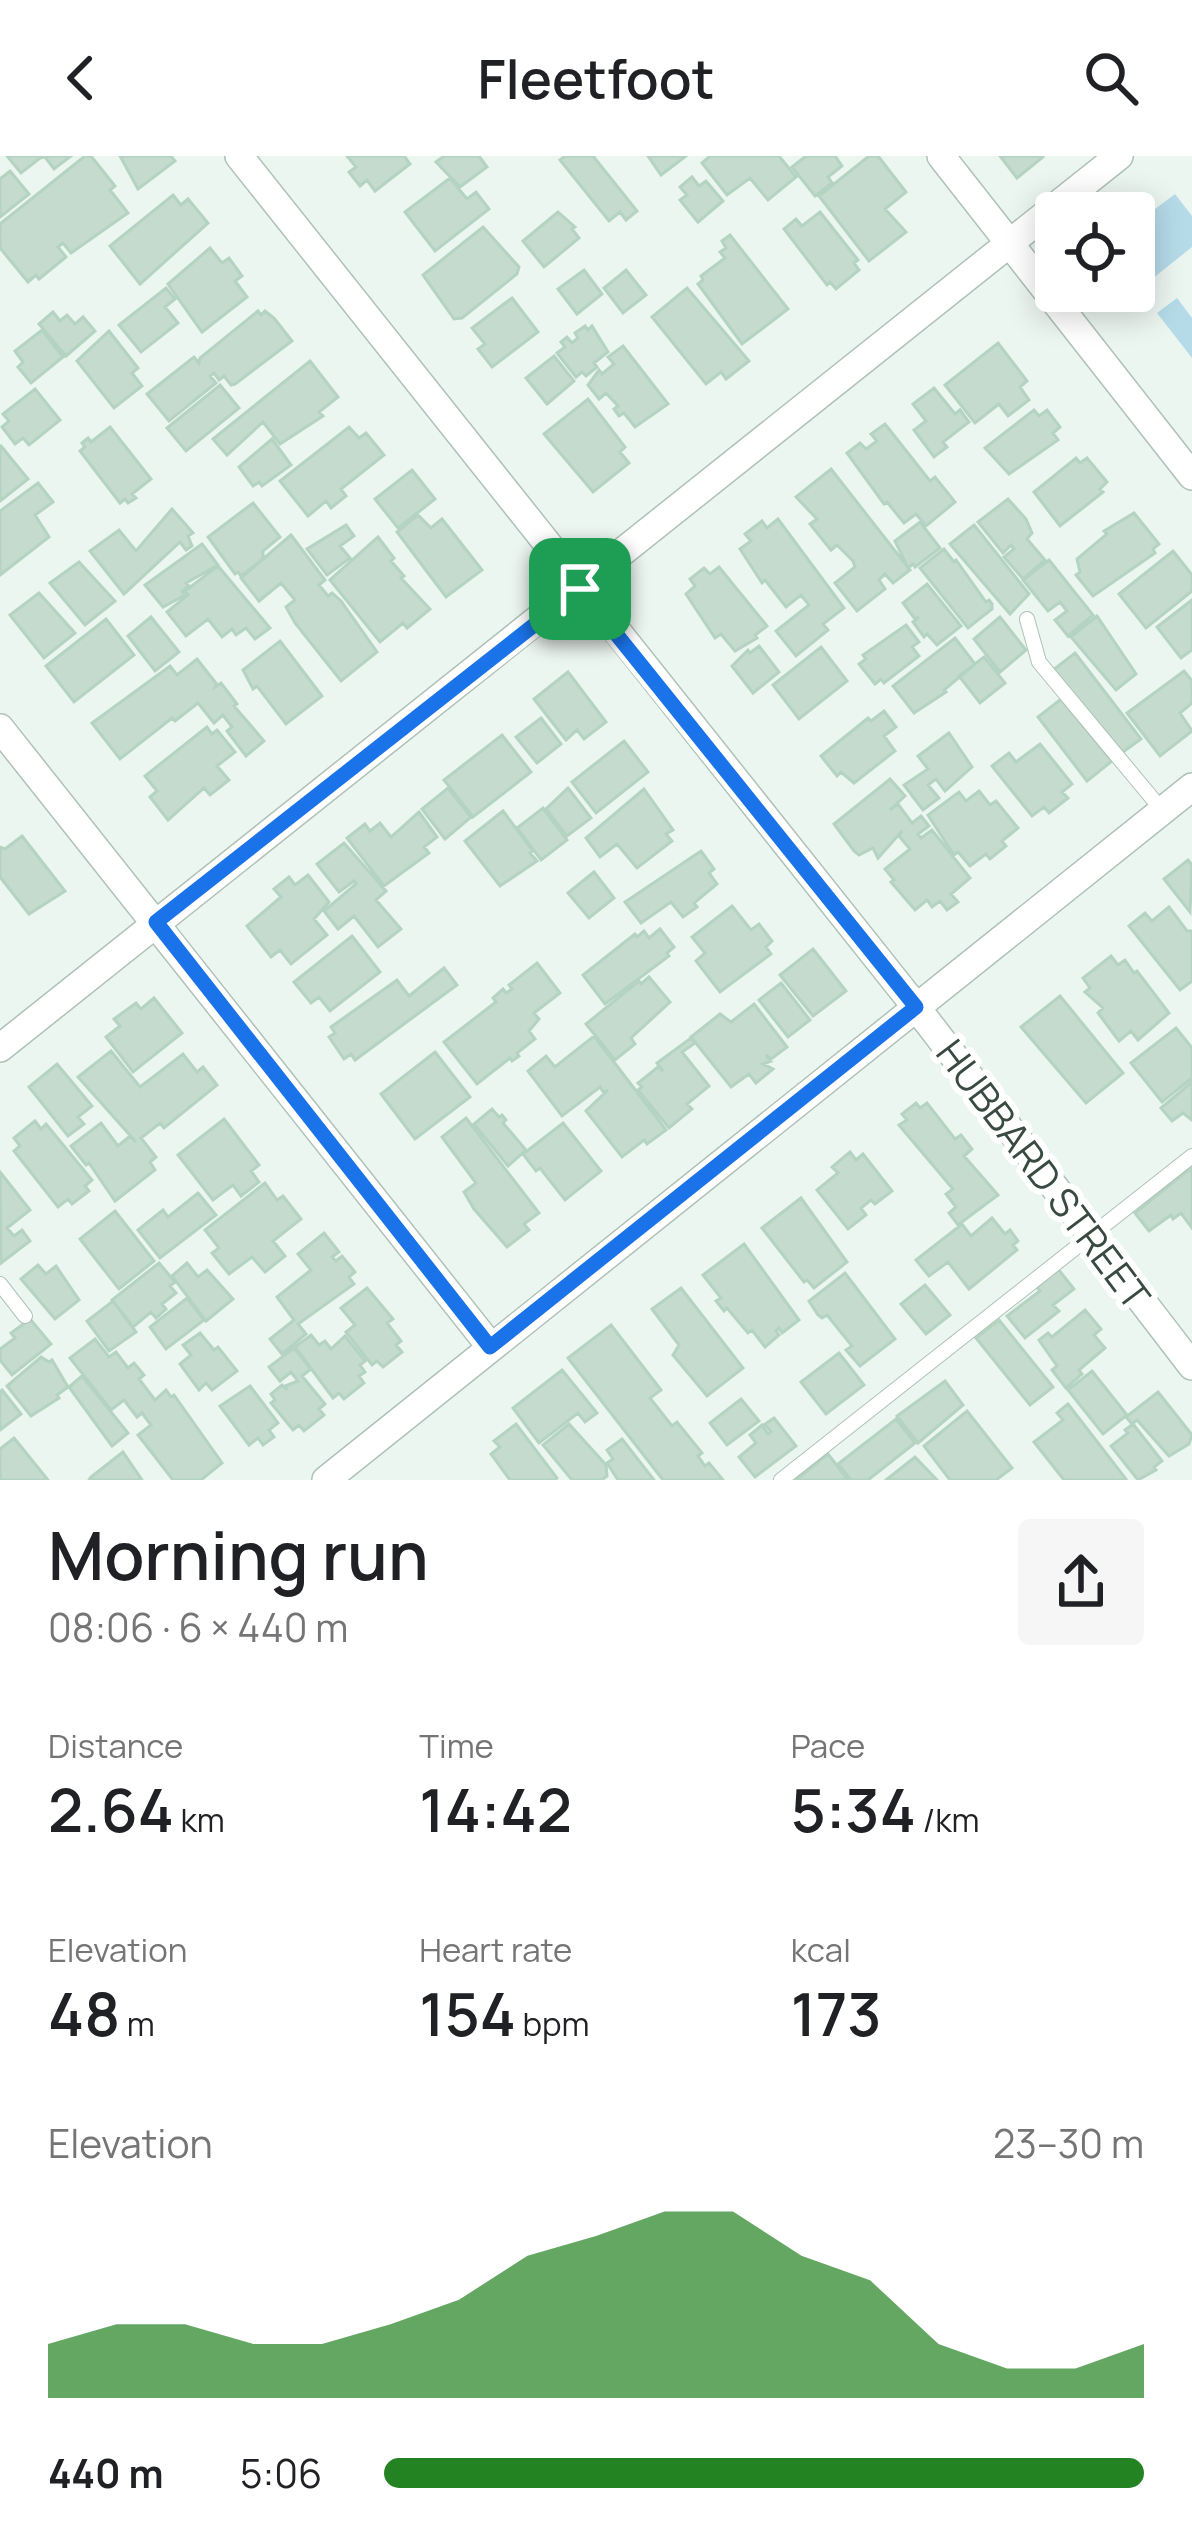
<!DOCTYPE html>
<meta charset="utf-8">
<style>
:root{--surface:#fff;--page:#f6f6f6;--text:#202124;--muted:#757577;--accent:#238322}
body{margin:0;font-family:Manrope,sans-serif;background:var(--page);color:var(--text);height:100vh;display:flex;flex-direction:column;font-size:45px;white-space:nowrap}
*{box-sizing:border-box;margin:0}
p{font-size:39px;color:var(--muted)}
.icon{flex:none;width:66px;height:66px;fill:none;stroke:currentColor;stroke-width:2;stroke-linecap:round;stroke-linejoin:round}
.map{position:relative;height:1324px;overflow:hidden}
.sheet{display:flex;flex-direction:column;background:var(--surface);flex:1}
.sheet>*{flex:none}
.controls{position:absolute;left:1035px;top:36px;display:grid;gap:24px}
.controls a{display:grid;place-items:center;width:120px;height:120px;border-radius:12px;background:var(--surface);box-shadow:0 6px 30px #0003;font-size:60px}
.pin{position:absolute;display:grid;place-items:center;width:102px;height:102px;color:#fff;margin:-51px;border-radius:24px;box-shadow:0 6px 18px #0006}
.round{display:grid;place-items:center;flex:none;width:126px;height:126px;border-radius:12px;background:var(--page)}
.headline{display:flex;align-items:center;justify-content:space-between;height:204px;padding:0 48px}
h1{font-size:66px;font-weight:600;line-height:90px}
.figures{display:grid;grid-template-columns:repeat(3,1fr);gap:18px;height:204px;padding:12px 48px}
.figures div{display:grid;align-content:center}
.figures b{font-size:60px;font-weight:600}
.figures small{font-size:33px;font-weight:400}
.figures p{font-size:33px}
.chart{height:336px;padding:24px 48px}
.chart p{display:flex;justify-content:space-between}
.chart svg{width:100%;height:216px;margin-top:12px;fill:var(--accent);opacity:.7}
ul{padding:0 48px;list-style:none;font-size:39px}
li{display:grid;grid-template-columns:192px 144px 1fr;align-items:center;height:90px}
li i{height:30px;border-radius:15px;background:var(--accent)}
header{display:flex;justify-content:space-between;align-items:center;height:156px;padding:0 48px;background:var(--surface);font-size:54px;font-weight:600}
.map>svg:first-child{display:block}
</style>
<header><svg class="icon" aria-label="back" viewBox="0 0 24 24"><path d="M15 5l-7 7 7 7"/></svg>Fleetfoot<svg class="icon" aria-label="search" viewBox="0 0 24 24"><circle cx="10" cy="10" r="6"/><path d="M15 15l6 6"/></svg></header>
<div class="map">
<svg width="1192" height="1324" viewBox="0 0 1192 1324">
<rect width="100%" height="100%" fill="#ecf6f1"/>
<path fill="#b5dbe9" d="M1175,38L1192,60V91L1147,127L1134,110V69Z
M1177,142L1192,162V202L1157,157Z"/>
<path fill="#c4dbce" stroke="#b4d3c1" stroke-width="3" d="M7,0H71L54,13L45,1L40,2L21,17Z
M85,0H91L115,30L110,34L128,57L71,97L63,87L58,91L66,101L39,123L36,119L28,126L0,92V68Z
M120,0H171L175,5L138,33Z
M347,0H404L410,8L375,35L367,24L360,30L349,16L356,11Z
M444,0H479L487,11L460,31L436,6Z
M565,0H593L637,55L626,64L620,56L609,65L560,4Z
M648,0H686L661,19Z
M710,0H779L796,21L768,44L750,22L727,39L702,7Z
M806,0H835L842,10L828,21L832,27L815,40L792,11Z
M869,0H878L906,36L885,53L906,76L869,105L819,40Z
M1000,0H1042L1043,1L1017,22Z
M10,15L29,38L0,61V23Z
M692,21L699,30L706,25L723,45L698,66L680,44L687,39L680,31Z
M450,22L467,43L476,36L489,53L435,95L405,56Z
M173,39L181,49L188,43L208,67L140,128L110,90Z
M558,56L575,71L572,73L579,82L544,111L523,85Z
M820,56L858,104L854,107L859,114L836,133L830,126L827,129L784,73L796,63L802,70Z
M483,71L519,111L517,118L462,162L454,163L423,119Z
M730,79L788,153L742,188L698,128L703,124L701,120L725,102L720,96L726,92L722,85Z
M210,92L222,107L229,102L242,120L235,125L247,141L202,176L168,128Z
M584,114L602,138L577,158L558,133Z
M626,114L646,139L623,157L604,132Z
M166,132L175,143L165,151L178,167L141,196L119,169Z
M687,132L749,205L726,223L721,216L706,228L652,161Z
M512,142L538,176L492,211L478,193L485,188L472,172Z
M258,155L261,159L265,155L274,162L292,185L235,228L231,229L224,220L219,224L214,217L210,220L216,227L169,265L147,238L194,201L199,207L200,202Z
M53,156L60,165L67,159L75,168L83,161L95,175L66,200L39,168Z
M585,170L588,174L592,170L608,196L594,207L597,211L586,220L582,216L576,221L557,197L565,191L561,186L567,181L572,187L578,182L575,177Z
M42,174L63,201L31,227L18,211L23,206L15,195Z
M109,175L138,212L132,217L142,230L114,252L77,205Z
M998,187L1027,225L1020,231L1029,244L1008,260L999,248L975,267L945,229Z
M623,190L668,248L635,271L624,257L619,260L614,253L618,250L606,237L599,243L588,229L599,214L602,218L614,208L608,201Z
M554,200L574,225L547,248L526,222Z
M310,205L338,241L319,256L323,260L280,288L263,266L227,299L213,283Z
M220,229L239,252L186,295L167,272Z
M934,232L955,258L960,254L969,266L943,286L947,291L934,301L914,274L926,265L913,248Z
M35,233L60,264L29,289L23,282L15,288L2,271L9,265L3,258Z
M588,243L625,291L620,296L629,307L593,336L544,278Z
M1034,254L1039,260L1047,254L1060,271L1053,277L1058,284L1009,318L985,292Z
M885,268L930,325L935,321L955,346L926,370L916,358L904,367L887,346L884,348L847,297L860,287L866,293L877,285L871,278Z
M110,271L151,323L132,338L136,342L128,347L125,343L120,347L80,295L85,291L82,287L88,282L91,286Z
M349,271L359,282L366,277L384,299L341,333L346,340L331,352L326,345L308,360L280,325Z
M272,283L291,309L262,330L259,326L253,330L239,311Z
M1,290L28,323L0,345V291Z
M1076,302L1080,307L1087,302L1107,326L1100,333L1103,336L1060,370L1034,336Z
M831,313L910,414L893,427L885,418L879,424L885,433L857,455L835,427L855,411L853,405L837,389L831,394L810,368L817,363L796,341Z
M412,314L435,343L398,372L375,343Z
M38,327L53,346L35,359L49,381L0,419V355Z
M1008,343L1026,363L1032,377L1027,383L1045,404L1023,423L1004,401L1014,393L1011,389L1003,397L978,366Z
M253,347L280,381L263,395V403L241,420L238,416L235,418L208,381Z
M172,353L193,377L188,380L192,390L186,394L180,386L124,438L90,395L119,374L136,395Z
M1134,357L1159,388L1153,393L1155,397L1093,440L1076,419L1080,416L1077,403L1107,378L1104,375Z
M418,359L431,372L442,363L482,414L446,441L397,376Z
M778,363L844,452L823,468L828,474L796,500L776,475L809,449L801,439L786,451L765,424L762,427L740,393L751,385L745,378L762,365L767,372Z
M920,366L940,392L915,411L913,408L908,412L895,385Z
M346,369L354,380L340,390L350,402L327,419L307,393Z
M974,369L1029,438L1010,458L950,388Z
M291,379L325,424L319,429L328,440L332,437L341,445L377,496L341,525L295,467L286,451L295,444L281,427L259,445L241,422Z
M378,381L394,402L391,405L404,420L401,422L430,453L407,472L403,467L380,486L330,424Z
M202,388L218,409L186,427L189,430L182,435L185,439L163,451L145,429Z
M944,393L954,406L956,404L986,446L989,444L992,448V453L968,472L920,412Z
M1173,395L1192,419V435L1146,472L1119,438Z
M1049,404L1093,459L1068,480L1055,464L1067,455L1060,446L1048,455L1023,424Z
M79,406L115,445L85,469L50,427Z
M218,410L270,472L255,483L246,472L236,479L232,473L222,481L208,463L186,480L167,456L188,439L185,435Z
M719,411L767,470L755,479L757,482L735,495L721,478L715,482L686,438L695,430L690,423L704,412L710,418Z
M927,428L961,470L937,489L927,478L924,481L913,466L919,461L915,463L903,447Z
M39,437L75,477L44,502L10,459Z
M1192,444V494L1181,502L1157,471Z
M1097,460L1136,518L1116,534L1071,481Z
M151,461L179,496L155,515L128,480Z
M1000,461L1026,494L1000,516L974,483Z
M106,463L134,499L74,546L46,510Z
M906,469L919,486L912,491L919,500L884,527L881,523L875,528L859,508L866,503L863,499Z
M955,482L975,508L944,534L946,536L914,557L893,530Z
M280,485L322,540L286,568L257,530L253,533L243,514Z
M759,490L779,516L753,537L732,510L748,494L750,497Z
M821,491L847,525L799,563L773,529Z
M1075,497L1141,583L1119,599L1053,514Z
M984,501L1005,527L980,547L959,520Z
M197,503L216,527L215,531L221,527L237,548L234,550L264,585L246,600L227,575L232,571L223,559L214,567L198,547L175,565L172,562L120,603L92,567L170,510L177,519Z
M1184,515L1192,525V547L1180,557L1192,575L1160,600L1127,557Z
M568,516L606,566L584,583L577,574L566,584L534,543Z
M1061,543L1112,605L1087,625L1038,561Z
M884,555L896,571L884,580L895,595L854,627L841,616L837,620L821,600L868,562L871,565Z
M541,562L561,588L537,607L516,581Z
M207,571L212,578L217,574L235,596L217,610L229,624L210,639L204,632L168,664L150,641L157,635L145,620Z
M949,577L972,611L945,635L936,623L928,629L939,642L923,654L904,629L928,613L918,600Z
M502,579L531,616L473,661L444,624Z
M624,585L648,616L596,657L572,626Z
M1040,588L1072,628L1062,636L1068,642L1049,657L1044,651L1032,660L992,610L1009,597L1016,606Z
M890,623L905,640L890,654L898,648L912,667L921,660L929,670L918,678L921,682L932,674L970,722L951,738L958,746L947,754L940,745L932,751L927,744L915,754L891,726L894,724L885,713L910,693L899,680L902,675L878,702L873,692L859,699L854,695L834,668Z
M448,632L471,661L445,683L422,653Z
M568,632L591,662L567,680L546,653Z
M644,633L673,674L666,678L672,685L637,712L617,688L600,701L586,682Z
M979,635L990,649L996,645L1018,672L1002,685L1006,690L990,703L986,698L970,710L958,696L954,699L928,659L959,636L966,645Z
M543,652L567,684L541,704L517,672Z
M503,655L533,695L530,697L537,705L500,730L465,685Z
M419,656L437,681L424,691L429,697L384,730L347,682L365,668L370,675L380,667L391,681Z
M22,680L65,735L29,758L0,721V691L5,693Z
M344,687L386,735L376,744L401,773L378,791L354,760L338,773L324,755L356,728L354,725L339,736L317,708Z
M701,695L714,713L709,717L717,728L694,747L697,751L683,761L671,746L641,767L625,746Z
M1188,704L1192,709L1190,756L1164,723Z
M594,716L614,742L589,762L568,737Z
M308,719L329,746L314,763L327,779L291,808L280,794L271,801L247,770L281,741L274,733L289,721L295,729Z
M732,750L751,774L759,768L772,785L766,791L771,798L720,836L696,805L705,797L692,781Z
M1169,751L1187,775H1192V825L1180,834L1129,770L1145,757L1152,765Z
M660,773L674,791L667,797L669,800L605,848L583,819L635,778L637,781L644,775L649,782Z
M352,780L380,816L330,855L319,841L311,847L294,826Z
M813,793L846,835L813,860L780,819Z
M1111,800L1118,809L1125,804L1134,817L1137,815L1169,857L1138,884L1131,875L1119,885L1098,857L1103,852L1085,836L1090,832L1083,822Z
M537,807L560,837L534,857L539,863L529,875L535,883L517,897L519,900L512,905L510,902L477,928L444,886L496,846L493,842L503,833L506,837L512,833L509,829Z
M444,812L457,829L355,904L351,898L344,903L329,881L335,877L331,871L397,824L409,840Z
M649,821L670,846L631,882L635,888L615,904L586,868L639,825L641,828Z
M781,827L810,864L788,881L759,844Z
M1060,840L1123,917L1086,947L1021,871Z
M154,842L182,877L133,916L106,881L120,870L114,863L136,847L141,853Z
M754,848L787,891L771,903L766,899L771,905L763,908L773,913L756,927L749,918L731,931L691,881L720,858L731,866Z
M1176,872L1192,892V922L1162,946L1131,907Z
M594,880L666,974L647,988L644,984L622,1001L586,955L608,934L604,937L600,931L562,960L528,915L546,900L555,911Z
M691,882L695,887L682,896L709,930L687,948L692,953L669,972L638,934L642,931L638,927L658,911L663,915L657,907Z
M111,895L140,931L183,898L197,916L203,911L217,929L164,972L160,967L141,982L156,1001L150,1006L155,1014L115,1045L89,1007L86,1009L71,990L101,967L118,990L130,980L136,986L78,921Z
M435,896L470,941L415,983L381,938Z
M57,908L92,950L78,961L84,968L68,980L29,931Z
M1192,926V964L1183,957L1172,965L1161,952Z
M916,947L920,952L927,947L955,983L961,979L972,993L964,1000L998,1039L958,1069L949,1057L956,1051L946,1038L953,1033L899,969L907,964L902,958Z
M492,953L499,961L502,959L506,964L503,967L526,994L508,1010L474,968Z
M466,962L539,1057L524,1068L529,1074L507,1091L474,1053L464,1036L476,1027L442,981Z
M224,963L259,1009L251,1015L259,1026L241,1040L233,1029L213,1044L178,999Z
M35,965L41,973L46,968L92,1024L85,1030L89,1035L72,1048L68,1043L58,1051L14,995L20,990L14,982Z
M563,967L601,1015L565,1044L540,1012L536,1015L523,998Z
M850,996L856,1004L863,998L892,1035L875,1048L871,1044L861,1052L866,1059L848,1073L817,1034L838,1017L832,1011Z
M1192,1011V1072L1181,1057L1173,1063L1171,1059L1149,1075L1135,1057Z
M0,1016L30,1054L7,1072L14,1080L22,1074L30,1085L1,1107Z
M265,1027L277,1044L283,1040L301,1063L273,1085L285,1100L265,1116L252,1101L229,1118L212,1097L219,1092L205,1074Z
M198,1037L216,1059L160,1102L138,1074L163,1054L168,1061Z
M801,1042L847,1106L814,1132L807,1124L804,1126L762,1072Z
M115,1055L154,1105L119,1133L80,1083Z
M992,1062L1005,1078L1010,1074L1018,1085L1013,1089L1017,1094L969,1133L948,1106L929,1120L916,1104L962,1068L971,1080Z
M324,1077L339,1096L332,1101L336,1105L342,1100L355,1116L349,1121L354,1128L298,1168L306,1178L282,1198L270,1183L294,1164L277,1141L311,1114L298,1098Z
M744,1088L799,1164L782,1177L779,1172L776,1175L779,1179L765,1191L752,1174L748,1177L727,1152L724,1155L716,1145L721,1142L703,1119Z
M159,1107L175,1126L170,1130L176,1137L162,1148L166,1153L156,1162L151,1156L133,1171L112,1144Z
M187,1107L198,1121L207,1114L233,1143L206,1165L172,1120Z
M38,1109L46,1118L56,1110L79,1144L55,1163L21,1123Z
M1058,1113L1074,1133L1053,1149L1059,1155L1025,1182L1007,1160L1040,1135L1037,1131Z
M845,1117L895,1183L860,1210L846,1194L852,1190L827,1159L822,1162L818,1159L809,1145Z
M925,1129L950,1159L926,1178L901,1148Z
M367,1132L393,1163L387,1167L401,1185L396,1189L402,1196L383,1211L377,1205L372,1209L346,1176L355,1169L341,1152Z
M681,1132L743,1212L707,1240L673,1199L679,1189L652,1153Z
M187,1142L204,1164L166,1193L150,1171Z
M113,1145L136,1176L109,1195L87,1165Z
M1085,1154L1101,1173L1094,1179L1105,1192L1079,1214L1082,1218L1066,1232L1052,1214L1057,1210L1039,1184L1048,1177L1052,1181Z
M30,1163L51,1188L12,1219L0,1204V1193L15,1182L11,1177Z
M999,1164L1053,1231L1030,1249L976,1182Z
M611,1169L661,1234L650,1242L672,1270L677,1266L702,1297L698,1300L705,1310L709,1307L723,1324H663L568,1202Z
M200,1177L214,1194L218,1191L237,1215L212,1234L206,1227L199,1234L180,1208L191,1199L183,1189Z
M311,1179L319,1189L325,1185L331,1193L345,1180L365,1205L360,1209L365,1216L359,1220L364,1227L344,1243L339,1237L333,1242L295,1191Z
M95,1183L109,1201L116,1196L128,1212L134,1207L144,1219L139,1223L155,1244L166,1234L171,1241L174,1239L222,1307L201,1324H173L138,1279L151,1269L142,1257L137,1261L124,1244L111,1254L70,1202Z
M294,1192L311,1213L302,1220L325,1248L319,1253L324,1259L304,1275L299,1269L293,1274L271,1247L275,1244L271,1238L282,1229L287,1234L285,1230L298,1225L291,1216L280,1225L269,1211Z
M839,1197L864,1229L826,1258L801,1226Z
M41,1201L49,1206L52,1204L68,1231L57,1239L59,1242L31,1260L7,1230Z
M562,1214L597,1257L585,1266L578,1257L539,1287L513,1252Z
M1092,1215L1127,1259L1103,1278L1068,1234Z
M82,1220L128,1277L112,1290L69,1231Z
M945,1225L963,1249L918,1287L897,1260Z
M250,1230L278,1267L269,1274L274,1281L263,1289L258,1282L249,1289L220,1250Z
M2,1234L21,1258L0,1274V1236Z
M1158,1236L1192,1279L1189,1288L1169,1300L1137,1264L1132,1268L1126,1261Z
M741,1243L759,1265L727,1289L710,1267Z
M1068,1248L1126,1323L1125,1324H1064L1034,1286L1063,1264L1057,1257Z
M967,1255L1012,1312L996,1324H950L924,1290Z
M774,1262L796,1290L755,1321L739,1301L756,1287L750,1279L762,1269L768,1278L771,1276L765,1268Z
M896,1263L915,1287L868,1324H851L838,1308Z
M516,1268L557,1322L555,1324H510L491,1298L500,1291L494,1285Z
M569,1268L606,1309L607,1320L602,1324H572L543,1289Z
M1133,1268L1162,1305L1154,1311L1156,1314L1138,1324L1111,1290L1128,1277L1125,1274Z
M14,1282L48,1324H0V1293Z
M622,1283L654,1324H618L607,1307L613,1303L607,1294Z
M123,1296L142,1324H89L91,1321Z
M828,1298L848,1324H796Z
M915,1301L937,1324H886Z"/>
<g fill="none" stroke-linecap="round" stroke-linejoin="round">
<g stroke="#aec2b7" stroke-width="16">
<path id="lane" d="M1027,463L1039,506L1162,654
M0,1128L25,1160
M781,1324L1192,1000"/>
</g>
<g stroke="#aec2b7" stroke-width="30">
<path id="street" d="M239,0L916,851L1192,1210
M941,0L1192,320
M0,572L491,1191
M0,892L1119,0
M326,1324L1192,631"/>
</g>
<use href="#lane" stroke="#fff" stroke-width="14"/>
<use href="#street" stroke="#fff" stroke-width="27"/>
</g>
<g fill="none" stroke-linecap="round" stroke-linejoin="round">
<g stroke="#fff" stroke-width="24">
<path id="route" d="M580,433L916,851L490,1191L156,766Z"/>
</g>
<use href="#route" stroke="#1a73e8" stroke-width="15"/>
</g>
<g text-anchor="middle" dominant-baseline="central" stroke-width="12" stroke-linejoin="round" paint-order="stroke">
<g font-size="39" fill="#394b41" stroke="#fff">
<text transform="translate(1044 1018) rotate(53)">HUBBARD STREET</text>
</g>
</g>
</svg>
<div class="controls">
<a><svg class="icon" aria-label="locate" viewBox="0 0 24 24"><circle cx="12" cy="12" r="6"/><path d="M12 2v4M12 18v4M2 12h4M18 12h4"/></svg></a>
</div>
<div class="pin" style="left:580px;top:433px;background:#1e9e55"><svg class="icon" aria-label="arrive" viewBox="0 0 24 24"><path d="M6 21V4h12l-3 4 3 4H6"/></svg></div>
</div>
<section class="sheet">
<div class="headline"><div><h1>Morning run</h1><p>08:06 · 6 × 440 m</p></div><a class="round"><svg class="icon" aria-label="share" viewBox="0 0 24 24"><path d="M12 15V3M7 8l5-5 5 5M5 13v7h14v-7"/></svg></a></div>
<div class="figures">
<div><p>Distance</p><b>2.64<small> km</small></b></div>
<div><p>Time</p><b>14:42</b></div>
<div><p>Pace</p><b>5:34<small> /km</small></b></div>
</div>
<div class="figures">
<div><p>Elevation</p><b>48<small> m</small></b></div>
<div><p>Heart rate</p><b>154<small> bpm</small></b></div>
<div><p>kcal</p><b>173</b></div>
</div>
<div class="chart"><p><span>Elevation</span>23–30 m</p>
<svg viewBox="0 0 160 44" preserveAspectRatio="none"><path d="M0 44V33L10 29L20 29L30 33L40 33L50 29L60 24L70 15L80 11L90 6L100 6L110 15L120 20L130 33L140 38L150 38L160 33V44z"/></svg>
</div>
<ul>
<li><b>440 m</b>5:06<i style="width:100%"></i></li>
</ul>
</section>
